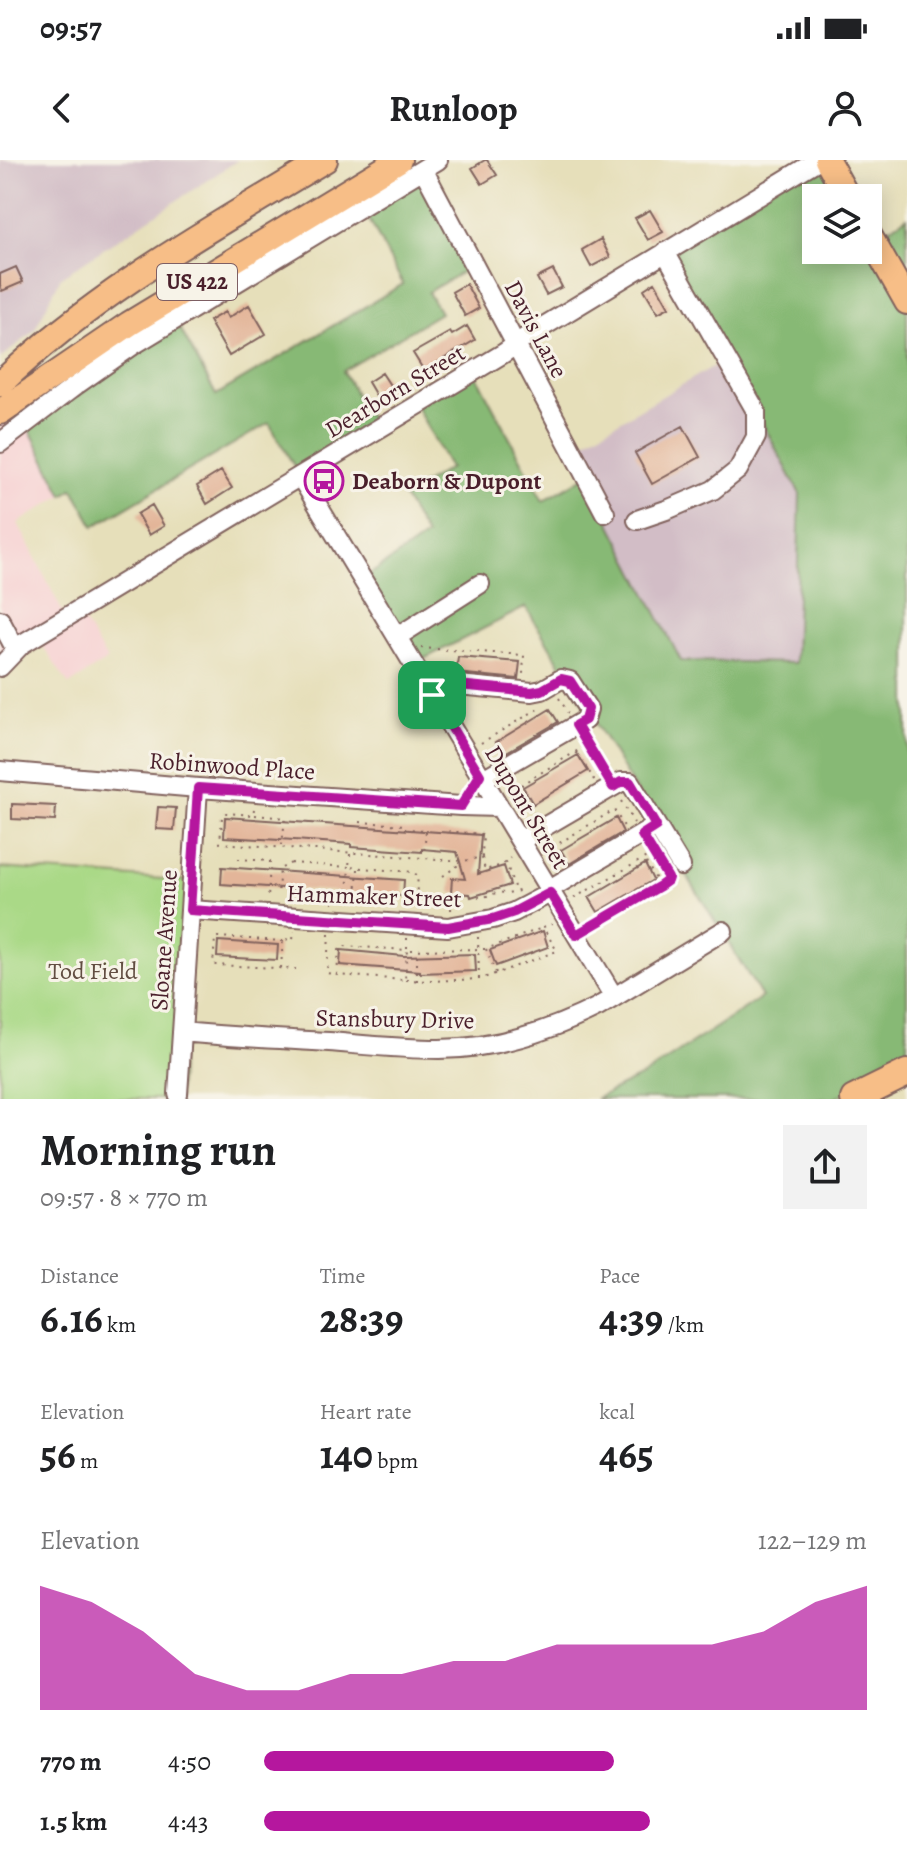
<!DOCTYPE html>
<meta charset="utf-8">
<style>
:root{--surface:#fff;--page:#f2f2f2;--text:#202124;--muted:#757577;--accent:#b5179e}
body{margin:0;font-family:Alegreya,serif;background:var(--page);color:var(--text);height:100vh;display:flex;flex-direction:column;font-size:30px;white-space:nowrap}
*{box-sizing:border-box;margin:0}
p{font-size:26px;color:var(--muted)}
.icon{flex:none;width:44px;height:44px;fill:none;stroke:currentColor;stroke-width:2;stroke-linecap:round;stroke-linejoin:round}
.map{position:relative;height:939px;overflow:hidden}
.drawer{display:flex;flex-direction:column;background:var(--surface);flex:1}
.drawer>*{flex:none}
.controls{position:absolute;left:802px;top:24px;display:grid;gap:16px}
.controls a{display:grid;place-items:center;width:80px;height:80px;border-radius:0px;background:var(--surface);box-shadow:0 4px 20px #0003;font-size:40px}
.pin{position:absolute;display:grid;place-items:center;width:68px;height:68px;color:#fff;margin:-34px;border-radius:16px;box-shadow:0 4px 12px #0006}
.round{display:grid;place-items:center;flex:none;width:84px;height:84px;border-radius:0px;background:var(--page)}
.overview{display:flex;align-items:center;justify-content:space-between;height:136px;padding:0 40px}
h1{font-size:44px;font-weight:700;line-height:60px}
.metrics{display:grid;grid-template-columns:repeat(3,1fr);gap:12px;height:136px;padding:8px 40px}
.metrics div{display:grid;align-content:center}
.metrics b{font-size:40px;font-weight:700}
.metrics small{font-size:22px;font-weight:400}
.metrics p{font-size:22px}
.chart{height:224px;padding:16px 40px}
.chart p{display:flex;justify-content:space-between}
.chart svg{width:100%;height:144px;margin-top:8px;fill:var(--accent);opacity:.7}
ul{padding:0 40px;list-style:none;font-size:26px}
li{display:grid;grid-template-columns:128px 96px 1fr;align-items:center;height:60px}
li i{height:20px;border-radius:10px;background:var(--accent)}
.status{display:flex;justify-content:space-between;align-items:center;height:56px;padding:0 40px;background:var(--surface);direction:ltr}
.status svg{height:22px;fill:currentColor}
header{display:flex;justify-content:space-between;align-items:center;height:104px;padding:0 40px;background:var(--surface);font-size:36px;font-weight:700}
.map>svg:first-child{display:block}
</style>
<div class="status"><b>09:57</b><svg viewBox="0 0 49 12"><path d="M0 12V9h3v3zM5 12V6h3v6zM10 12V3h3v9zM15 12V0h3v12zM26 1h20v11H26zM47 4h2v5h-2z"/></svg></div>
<header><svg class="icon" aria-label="back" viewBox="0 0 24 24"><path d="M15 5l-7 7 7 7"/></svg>Runloop<svg class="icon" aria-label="person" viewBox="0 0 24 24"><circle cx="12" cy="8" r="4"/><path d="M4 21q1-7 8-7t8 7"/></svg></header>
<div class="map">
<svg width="907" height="939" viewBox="0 0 907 939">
<rect width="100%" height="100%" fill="#f7f3e8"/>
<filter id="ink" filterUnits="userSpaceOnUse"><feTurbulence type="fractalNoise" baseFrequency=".0125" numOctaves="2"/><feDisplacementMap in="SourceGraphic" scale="16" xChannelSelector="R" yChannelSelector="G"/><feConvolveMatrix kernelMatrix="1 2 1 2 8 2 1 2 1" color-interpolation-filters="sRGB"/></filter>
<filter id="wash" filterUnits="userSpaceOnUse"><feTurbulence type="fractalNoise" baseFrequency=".006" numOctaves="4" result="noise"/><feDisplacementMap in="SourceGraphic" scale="32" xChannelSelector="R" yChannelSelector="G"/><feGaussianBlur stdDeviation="1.8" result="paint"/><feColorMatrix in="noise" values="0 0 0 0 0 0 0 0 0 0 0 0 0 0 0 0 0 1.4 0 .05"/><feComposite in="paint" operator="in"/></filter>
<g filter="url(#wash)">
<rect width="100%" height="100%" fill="#e6dfba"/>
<path fill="#f7cfd1" d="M16,243L63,335L18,363L65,457L77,450L107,500L69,525L36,476L0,507V252Z"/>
<path fill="#d2bdc6" d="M0,0H238L61,117L34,171L0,199Z
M726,199L756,251L800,334L795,503L681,501L572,289Z"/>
<path fill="#aad987" stroke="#7a7c59" stroke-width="2" d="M0,708L192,721L178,939H0Z"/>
<path fill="#87b974" stroke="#686c50" stroke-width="2" d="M818,0L848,38H816V90H868L872,79L907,57V905L834,939H595L644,915L762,837L681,706L526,447L414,504L363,419L426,376L403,336L450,308L416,246L474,211L543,341L586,316L681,501L795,503L800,334L756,251L665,92Z
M423,9L474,105L428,132L440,153L343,211L376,270L300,316L269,263L94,366L73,329L63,335L26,263L175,159L216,235L403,124L362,46Z"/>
<g id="blocks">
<path fill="#e3b599" d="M485,0H487L497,15L482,24L472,8Z
M650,50L663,72L648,80L635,58Z
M601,79L610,97L591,107L582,90Z
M16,107L23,122L2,131L0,125V114Z
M553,110L562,127L546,135L537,118Z
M655,122L669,147L658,153L644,129Z
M466,124L479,148L465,156L452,132Z
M249,145L266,174L229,196L209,161L225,152L228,158Z
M467,166L475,180L437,203L439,207L426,214L413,193L450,172L452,175Z
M382,213L393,230L378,239L368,222Z
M683,266L700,297L652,324L635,293Z
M221,311L232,328L207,344L197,326Z
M152,345L164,366L149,375L137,354Z
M458,497L520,502L518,519L456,513Z
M550,549L558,562L503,594L496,582Z
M578,595L588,611L533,644L523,627Z
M12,644L56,646L55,661L12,659Z
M158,647L176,648L174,670L156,669Z
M225,657L481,675L478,714L504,706L510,725L471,737L470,734L451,733L452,718L465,719L457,692L422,689V692L351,687V684L280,679V680L224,677Z
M616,658L623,672L569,704L561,690Z
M645,704L653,720L598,752L589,737Z
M222,707L404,720L403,736L221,724Z
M543,771L548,787L496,806L490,790Z
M218,781L278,785L277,800L217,797Z
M341,790L404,796L475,794L476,811L420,813V811L340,805Z"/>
</g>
</g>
<g filter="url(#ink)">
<use href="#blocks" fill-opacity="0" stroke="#81625d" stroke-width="2"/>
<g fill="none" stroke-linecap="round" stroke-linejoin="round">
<g stroke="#81625d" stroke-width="22">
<path id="minor" d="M423,9L605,353
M0,283L75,226L135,184L438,0
M300,316L614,837
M637,360L669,349L713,330L738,310L756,277V251L665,92
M0,460L16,490
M397,477L480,424
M0,507L22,484L504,193L526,177L818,0
M432,535L458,525L532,532L542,530L561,519L570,521L588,549L585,560L483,619
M0,611L198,628L461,646L499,647
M520,681L621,622H630L681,706
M548,730L656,666
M190,750L448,767L493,759L514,752L550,733
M182,872C231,877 280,879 329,882C366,885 403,889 439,889C495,889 548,872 598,847L723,771
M178,934L198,628"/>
</g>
<g stroke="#81625d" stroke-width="28">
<path id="major" d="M827,0L848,38
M868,73L907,142
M0,224C96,132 212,68 325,0
M0,252L129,164L399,0"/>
</g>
<g stroke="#81625d" stroke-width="30">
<path id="highway" d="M854,939L907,913"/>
</g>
<path stroke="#81625d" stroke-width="2" stroke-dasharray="2 6" stroke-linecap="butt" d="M421,488L524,495L523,514
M559,538L568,553
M584,579L605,615
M481,583L541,547
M576,592L594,619L592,620
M621,641L634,663
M254,649L253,655L226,653L222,656L220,683L464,701L482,697L483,674L445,671
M535,654L522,633V624L587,585
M255,655L285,658L282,685
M360,662L404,665V669L426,670L424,695
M650,689L668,718L667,721L660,726
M546,691L614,650L625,668
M350,694L349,707L413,712L418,716L415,749
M482,698L485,710L502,705L510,698
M238,699L270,701L268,739
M506,702L515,730
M291,703L349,707L347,733L345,734L278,729L280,709Z
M358,709L356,735L405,738V734L415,735
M443,716L461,703
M574,738L652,694
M333,744L334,733
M451,750L452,736L484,737L499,732L508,734L522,730
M592,766L660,726L644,699
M329,774L327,813L337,815L405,820L407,790L344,786L339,790L337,814
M478,777L479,818
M407,778V790L486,789
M283,781L218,777L215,778L213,804L216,805L296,809
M281,808L283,779L293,780L294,771
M496,813L486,789L542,768
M406,820L430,821L481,819L557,791L543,767L552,764
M417,821V792"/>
<use href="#minor" stroke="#fff" stroke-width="18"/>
<use href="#major" stroke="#f7be87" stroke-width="24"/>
<use href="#highway" stroke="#f7be87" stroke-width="26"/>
</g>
</g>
<g fill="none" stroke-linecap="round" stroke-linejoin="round" filter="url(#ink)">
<g stroke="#fff" stroke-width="16">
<path id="route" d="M561,519L570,521L588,549L585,560L576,565L613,627L621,622H630L656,666L642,675L668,718L667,721L660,726L576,775L550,733L514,752L493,759L448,767L190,750L198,628L461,646L480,615L432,535L458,525L532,532L542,530Z"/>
</g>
<use href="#route" stroke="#b5179e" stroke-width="10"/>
</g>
<defs>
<g id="bus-ring" transform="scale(2)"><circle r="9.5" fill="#f7f3e8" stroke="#b5179e" stroke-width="1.5"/><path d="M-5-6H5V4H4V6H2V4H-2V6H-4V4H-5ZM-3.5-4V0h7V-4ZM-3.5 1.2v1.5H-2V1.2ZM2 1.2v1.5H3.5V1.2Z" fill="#b5179e"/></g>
</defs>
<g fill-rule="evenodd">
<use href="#bus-ring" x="324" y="321"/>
</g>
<g text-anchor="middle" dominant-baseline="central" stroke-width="6" stroke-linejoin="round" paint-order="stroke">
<rect fill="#f7f3e8" stroke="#7e5f64" stroke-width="2" x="157" y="104" width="80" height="36" rx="6"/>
<g font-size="22" font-weight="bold" fill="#4a1f2b">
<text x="197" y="122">US 422</text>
</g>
<g font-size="24" fill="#4a1f2b" stroke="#f7f3e8">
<text transform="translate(536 169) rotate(62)">Davis Lane</text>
<text transform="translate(395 231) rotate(-31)">Dearborn Street</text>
<text transform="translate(232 606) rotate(4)">Robinwood Place</text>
<text transform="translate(527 647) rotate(59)">Dupont Street</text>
<text transform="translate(374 736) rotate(2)">Hammaker Street</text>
<text transform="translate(164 780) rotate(-86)">Sloane Avenue</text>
<text transform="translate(395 859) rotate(1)">Stansbury Drive</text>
</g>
<g font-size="24" font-weight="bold" fill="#4a1f2b" stroke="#f7f3e8" text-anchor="start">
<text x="352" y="321">Deaborn &amp; Dupont</text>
</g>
<g font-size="24" fill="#624e42" stroke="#f7f3e8">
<text x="93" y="811">Tod Field</text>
</g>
</g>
</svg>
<div class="controls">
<a><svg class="icon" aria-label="layers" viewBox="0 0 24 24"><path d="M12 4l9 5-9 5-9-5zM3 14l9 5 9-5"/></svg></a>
</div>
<div class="pin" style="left:432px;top:535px;background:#1e9e55"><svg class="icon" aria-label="arrive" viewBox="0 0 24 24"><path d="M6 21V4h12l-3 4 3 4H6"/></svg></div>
</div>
<section class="drawer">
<div class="overview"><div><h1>Morning run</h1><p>09:57 · 8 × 770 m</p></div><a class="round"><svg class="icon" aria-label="share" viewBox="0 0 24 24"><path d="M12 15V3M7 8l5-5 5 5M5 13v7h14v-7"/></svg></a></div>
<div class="metrics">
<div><p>Distance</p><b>6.16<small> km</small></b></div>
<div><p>Time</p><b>28:39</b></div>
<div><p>Pace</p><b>4:39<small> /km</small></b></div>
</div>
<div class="metrics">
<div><p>Elevation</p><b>56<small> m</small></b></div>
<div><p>Heart rate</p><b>140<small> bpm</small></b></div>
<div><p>kcal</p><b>465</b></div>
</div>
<div class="chart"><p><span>Elevation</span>122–129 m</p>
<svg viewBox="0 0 160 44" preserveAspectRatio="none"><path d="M0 44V6L10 11L20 20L30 33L40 38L50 38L60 33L70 33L80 29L90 29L100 24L110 24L120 24L130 24L140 20L150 11L160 6V44z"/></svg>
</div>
<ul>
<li><b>770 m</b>4:50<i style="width:58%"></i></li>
<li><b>1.5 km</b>4:43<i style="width:64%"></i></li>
</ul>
</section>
